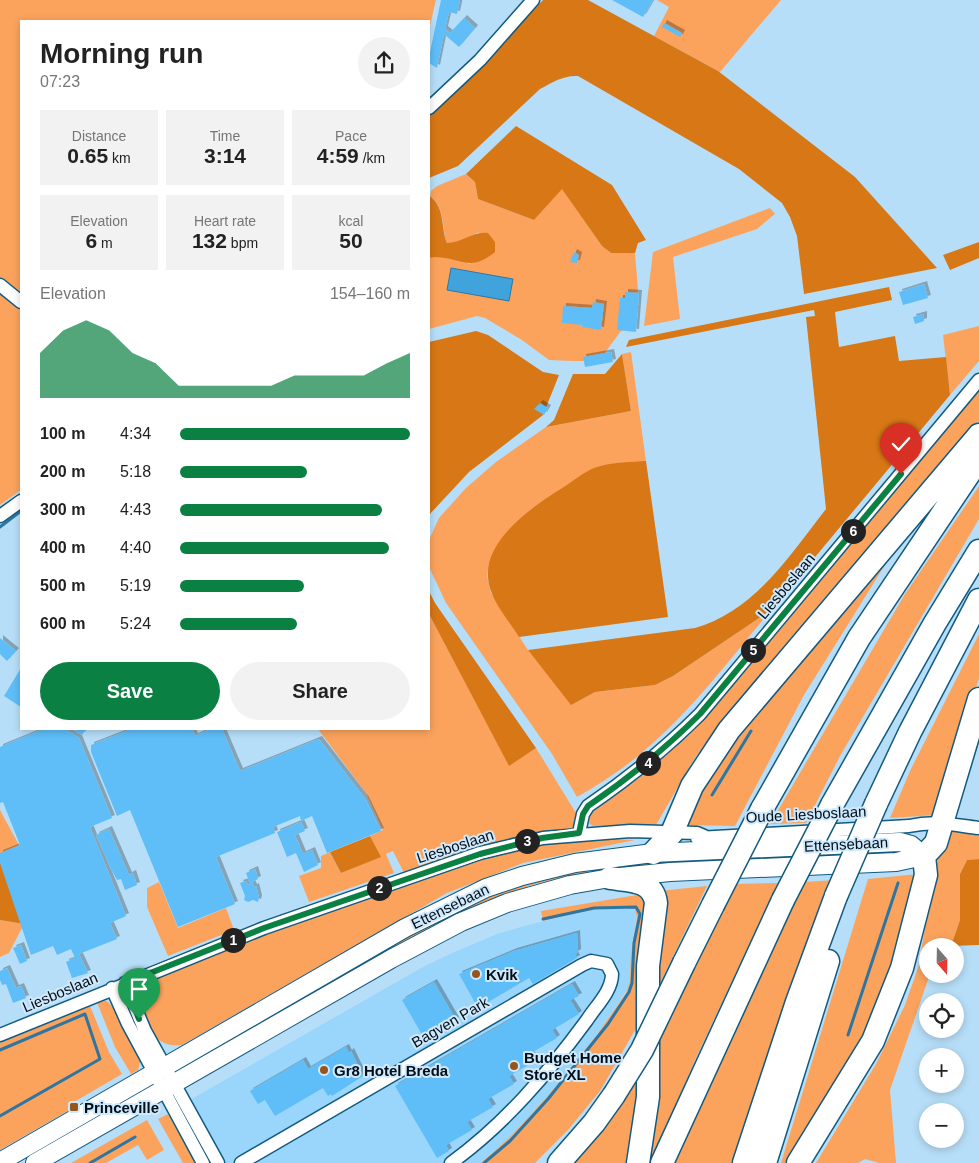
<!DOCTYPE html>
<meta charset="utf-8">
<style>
:root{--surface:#fff;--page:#f2f2f2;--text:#222;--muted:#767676;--accent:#0b8043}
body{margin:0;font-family:Arial,sans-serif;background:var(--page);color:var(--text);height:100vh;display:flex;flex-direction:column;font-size:19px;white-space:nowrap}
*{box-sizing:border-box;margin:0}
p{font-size:16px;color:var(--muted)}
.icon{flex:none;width:28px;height:28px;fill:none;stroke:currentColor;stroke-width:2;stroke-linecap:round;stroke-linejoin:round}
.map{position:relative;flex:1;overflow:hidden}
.drawer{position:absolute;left:20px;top:20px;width:410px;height:710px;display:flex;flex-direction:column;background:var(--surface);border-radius:0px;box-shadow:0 2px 8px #0003}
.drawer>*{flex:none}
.needle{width:32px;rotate:160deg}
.tools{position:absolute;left:919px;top:938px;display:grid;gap:10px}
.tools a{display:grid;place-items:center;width:45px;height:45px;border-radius:50%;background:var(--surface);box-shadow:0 2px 8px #0003;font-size:25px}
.pin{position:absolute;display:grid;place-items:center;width:42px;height:42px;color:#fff;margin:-51px -21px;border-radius:50% 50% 50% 0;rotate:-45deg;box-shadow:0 0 5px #0007}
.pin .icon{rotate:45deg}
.km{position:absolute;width:25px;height:25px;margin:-12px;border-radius:50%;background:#222;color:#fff;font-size:14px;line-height:25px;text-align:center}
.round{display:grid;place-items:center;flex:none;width:52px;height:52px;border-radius:26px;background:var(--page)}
.headline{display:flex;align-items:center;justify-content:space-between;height:85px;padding:0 20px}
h1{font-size:28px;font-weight:700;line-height:38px}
.metrics{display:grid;grid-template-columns:repeat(3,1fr);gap:8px;height:85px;padding:5px 20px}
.metrics div{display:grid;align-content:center;border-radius:0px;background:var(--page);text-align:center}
.metrics b{font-size:21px;font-weight:700}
.metrics small{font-size:14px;font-weight:400}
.metrics p{font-size:14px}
.chart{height:140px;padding:10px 20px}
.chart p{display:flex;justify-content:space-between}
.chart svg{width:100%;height:90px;margin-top:5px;fill:var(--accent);opacity:.7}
.action{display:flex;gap:10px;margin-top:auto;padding:10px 20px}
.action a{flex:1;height:58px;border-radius:30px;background:var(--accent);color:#fff;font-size:20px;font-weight:700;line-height:58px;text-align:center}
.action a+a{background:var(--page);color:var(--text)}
ul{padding:0 20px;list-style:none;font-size:16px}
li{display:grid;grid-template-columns:80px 60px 1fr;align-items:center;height:38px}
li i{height:12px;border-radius:6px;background:var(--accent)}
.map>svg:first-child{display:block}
</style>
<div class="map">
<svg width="979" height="1163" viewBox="0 0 979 1163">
<defs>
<filter id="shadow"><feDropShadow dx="3" dy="-3" stdDeviation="0" flood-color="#0004"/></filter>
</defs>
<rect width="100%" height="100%" fill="#b7def8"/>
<path fill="#9ad5fb" d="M611,908H632L637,911L629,987L596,1036L547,1097L511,1136L481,1163H222L188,1101L423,967L452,953L497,934L528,925L586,911Z"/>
<path fill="#fba35d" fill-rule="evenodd" d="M0,0H436L429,30V21H21V295L0,278Z
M657,0H781L720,72L654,36L669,7Z
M466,174L475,182L478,199L534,220L562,188L602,246L611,253H635L638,290L629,329L621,331L601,358L594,361H573L549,360L522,340L485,318L477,316L429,329V258H455L470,264L479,232L457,243H447C441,225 446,210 430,196L431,191L437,186ZM451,268L513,279L509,300L447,290Z
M770,208L775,214L757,229L673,257L680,319L644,326L653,252Z
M0,289L21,307V490L0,505Z
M979,326V361L950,395L943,335Z
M631,352L646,461L599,466L489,564L487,576L491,593L528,650L572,704L595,692L655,685L673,676L771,610C731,658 693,709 646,749C625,768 601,783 577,797L552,754L446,603L430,569L429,540L439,518L466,488L496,462L546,427L631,411L622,354Z
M979,388V421L811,622L714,732L694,759L656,825L593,826L589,823L590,814L647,772L710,711Z
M979,486V519L840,756L806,823L770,824L905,594Z
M895,549L804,695L735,826L684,825L721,751Z
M429,614L509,765L536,748L576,813V825L573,829C510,836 463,852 404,873L393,851L386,854L394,873L309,902L299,876L321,868V856L330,852L341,873L380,857L370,836L383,830L366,793L318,729H429Z
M979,634V678L937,815L890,818L910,771Z
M0,810L20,847L0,858Z
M944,832H968L979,836V859L967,860L960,874V920L951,946H928V974H930L890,1090L896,1163H879L865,1159L858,1163H816L876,1064L905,1005L919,965L931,889Z
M607,839L635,840L523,863L447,893L182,1045C148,1049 144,1015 135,991L137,985L254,936L455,867L535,845Z
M879,847L875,855L602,870L559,878L528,886L458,913L280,1015L279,1012L323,982L433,919L489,893L590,866Z
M918,874L884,1004L794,1163H781L868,879Z
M836,880L731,1163H670L803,882Z
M159,882L178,928L226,908L234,930L168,956L147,907V888Z
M778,883L696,1058L650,1163H641L652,1051L735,884Z
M707,886L654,996L659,891Z
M643,894L646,903L642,1018L600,1091L568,1130L535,1163H481L511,1136L547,1097L596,1036L626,993L630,981L631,954L637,918L635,909C606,904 572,914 543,921L541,911Z
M0,920L24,924L9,953L0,957Z
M102,999C118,1003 133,1044 141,1059L138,1070L131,1074L115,1047L96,1000Z
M90,1006L109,1052L122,1074L69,1105L71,1109L0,1150V1043Z
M643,1069L631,1163H571Z
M168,1114L196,1163H183L158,1119Z
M147,1120L164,1150L147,1160L138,1145L106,1163H71Z"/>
<path fill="#d77716" d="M543,0H588L718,71L855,177L937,268L804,294L797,236L790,217L782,203L739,169L578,76C564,75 553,82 540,89L458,166L429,178V116L463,84Z
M516,126L612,185L646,240L638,243L635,253H611L602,246L562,189L534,220L478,199L475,182L466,174Z
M430,196C446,210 440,225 447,243C462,243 473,231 488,233L495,242V252C467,275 460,254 429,258Z
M979,242V258L950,270L943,255Z
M889,287L892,300L835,312L839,347L895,336L899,361L946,357L950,395L771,610L673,676L655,685L595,692L571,705L528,650L695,628C755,611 790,555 826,509L806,317L815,316L814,310L626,347L629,340Z
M476,331L488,335L543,372L559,375L543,415L469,472L429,515V342Z
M622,354L631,411L546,427L554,420L573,374H605Z
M646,461L668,617L519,637C508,619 489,599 488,577C485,537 538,503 567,485C577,478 588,469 600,466C615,462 631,462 646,461Z
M429,591L435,603L536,748L509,766L429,614Z
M370,836L381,857L341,873L330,852Z
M979,859V945L951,946L960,920V874L967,860Z
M0,861L24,924L0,920Z"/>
<path fill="#41a3dc" stroke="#2e76a2" d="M451,268L513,279L509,301L447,290Z"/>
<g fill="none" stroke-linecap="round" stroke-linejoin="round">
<path stroke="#2e76a2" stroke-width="3" d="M0,527L21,511
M712,795L751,731
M848,1035L898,883
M0,1050L85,1014L100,1059L0,1116
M90,1163L135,1137
M484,1163L510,1141L548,1099L608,1024L629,992L632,983L634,943L640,914L636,907L594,908L543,919"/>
</g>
<path fill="#5ebef8" filter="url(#shadow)" d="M441,0H460L457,14L449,12L445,29L450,33L464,18L475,28L459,47L444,34L437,68L429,63V57Z
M612,0H653L643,17Z
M664,23L682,33L680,37L662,27Z
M574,252L579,255L577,263L570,262Z
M924,284L928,298L903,305L899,292Z
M625,292L639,293L636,332L617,330L620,298H625Z
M593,302L604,304L601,330L582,327L583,325L562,323L563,306L592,308Z
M924,314V321L915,324L913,317Z
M611,352L613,362L585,367L583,357Z
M540,403L548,408L544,415L534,409Z
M0,638L16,651L7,661L0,654Z
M21,668V707L4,696Z
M44,729H65L79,738L112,818L90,827L126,916L110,923L117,939L79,954L88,973L72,978L66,962L75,958L71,949L57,955L53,946L31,955L0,863V853L20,845L3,802L0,803V747Z
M73,729H86L82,735Z
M132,729H192L195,736L211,729H222L240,771L319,739L366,800L381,831L327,853L312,816L301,821L300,816L273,827L275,833L216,857L235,904L178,927L130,810L117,816L91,752V745Z
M301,822L305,831L295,835L303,854L312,850L318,865L304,872L296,853L287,857L277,832Z
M109,829L129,875L133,873L137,885L125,890L121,879L117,880L111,869L96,835Z
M255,869L258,879L252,882L254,887L256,886L259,898L258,902L253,900L248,902L244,900L245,896L240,883L246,881L248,885L250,884L246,873Z
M577,933L578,952L575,954L577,958L533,984L529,978L478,1008L459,974L514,951Z
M21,945L27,961L20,964L13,948Z
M7,968L16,988L21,986L26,998L13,1003L6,984L2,985L0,980V971Z
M434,982L456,1020L424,1038L402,1000Z
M572,984L579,996L570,1000L579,1014L552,1030L557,1038L531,1053L535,1061L509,1076L514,1084L488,1099L493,1107L467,1122L472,1130L446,1145L449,1151L437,1158L395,1086Z
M346,1047L349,1053L351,1051L363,1076L332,1096L331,1094L328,1096L323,1088L275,1116L265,1100L258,1104L250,1091L303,1060L308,1069Z"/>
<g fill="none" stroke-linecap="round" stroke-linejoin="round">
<g stroke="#115a80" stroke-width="15">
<path id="minor" d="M429,108L480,60L533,0
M0,285L21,302
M0,516L21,501
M579,833L583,814L588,806C629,778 665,749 700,714L979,380
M697,838L909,826C936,820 953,825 979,828
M125,983L145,1031L218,1163
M112,988L128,1024L203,1163
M0,1035L264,928L480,853L543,838L630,831L697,833L704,836
M241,1163L582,965L591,961L607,964L612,974C612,991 596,1006 587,1020C548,1073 505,1124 451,1163"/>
</g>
<g stroke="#115a80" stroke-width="20">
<path id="secondary" d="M0,1162L405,928L486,888L522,876L575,863L653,853L900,842L911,845L924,856L896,862L670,872L610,878L570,885L507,903L461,922L391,959L35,1163"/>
</g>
<g stroke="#115a80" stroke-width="25">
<path id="motorway" d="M876,804L910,732L979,600
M832,805L935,623L979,551
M762,809L859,638L979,459
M653,853L672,833L692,786L729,730L979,435
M610,878C629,881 653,879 656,903L648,966V1097L638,1163
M684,963L713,905
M559,1163L594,1123L614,1095
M662,1163L783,900
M744,1163L797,1002L836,896
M765,1163L828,961
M798,1163L873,1041L902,968L926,875L924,856L936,843L979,699"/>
</g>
<use href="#minor" stroke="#fff" stroke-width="12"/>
<use href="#secondary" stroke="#fff" stroke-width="18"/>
<use href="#motorway" stroke="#fff" stroke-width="22"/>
<g stroke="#115a80" stroke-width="25" stroke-linecap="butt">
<path id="motorway-bridge" d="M836,896L876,804
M783,900L832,805
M713,905L762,809
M614,1095L642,1050L684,963"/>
</g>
<use href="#motorway-bridge" stroke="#fff" stroke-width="22"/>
</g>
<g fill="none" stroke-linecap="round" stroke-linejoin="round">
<g stroke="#fff" stroke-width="10">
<path id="route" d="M139,1019L125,983L264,928L480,854L542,838L579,833L583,814L588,806C629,778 665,749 700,714L901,474"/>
</g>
<use href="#route" stroke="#0b8043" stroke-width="6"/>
</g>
<g fill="#95561e" stroke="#cfe9fb" stroke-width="2">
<circle cx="476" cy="974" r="5"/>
<circle cx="514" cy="1066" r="5"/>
<circle cx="324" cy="1070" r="5"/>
<rect x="69" y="1102" width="10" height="10" rx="2.5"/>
</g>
<g text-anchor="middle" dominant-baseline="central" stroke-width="4" stroke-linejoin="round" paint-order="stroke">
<g font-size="15" fill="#000e1a" stroke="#cfe9fb">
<text transform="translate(786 586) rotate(-50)">Liesboslaan</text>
<text transform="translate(806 814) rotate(-3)">Oude Liesboslaan</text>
<text transform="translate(846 844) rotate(-3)">Ettensebaan</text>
<text transform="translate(455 846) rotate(-18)">Liesboslaan</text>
<text transform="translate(450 906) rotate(-26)">Ettensebaan</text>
<text transform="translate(60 992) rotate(-23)">Liesboslaan</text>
<text transform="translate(450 1022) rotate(-30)">Bagven Park</text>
</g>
<g font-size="15" font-weight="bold" fill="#000e1a" stroke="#cfe9fb" text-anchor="start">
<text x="486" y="974">Kvik</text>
<text x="524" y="1057">Budget Home<tspan x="524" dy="17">Store XL</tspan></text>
<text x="334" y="1070">Gr8 Hotel Breda</text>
<text x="84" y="1107">Princeville</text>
</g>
</g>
</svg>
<div class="tools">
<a><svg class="needle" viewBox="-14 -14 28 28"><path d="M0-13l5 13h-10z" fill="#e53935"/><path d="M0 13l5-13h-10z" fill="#767676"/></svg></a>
<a><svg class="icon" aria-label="locate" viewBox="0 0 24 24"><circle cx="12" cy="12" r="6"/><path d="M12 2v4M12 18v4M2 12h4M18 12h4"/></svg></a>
<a>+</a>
<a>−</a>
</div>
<div class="pin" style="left:139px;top:1019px;background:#1e9e55"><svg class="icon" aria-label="arrive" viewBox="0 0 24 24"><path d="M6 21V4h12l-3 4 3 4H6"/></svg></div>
<div class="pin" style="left:901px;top:474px;background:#d93025"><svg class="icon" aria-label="check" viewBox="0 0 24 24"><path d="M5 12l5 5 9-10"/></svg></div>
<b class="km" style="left:233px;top:940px">1</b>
<b class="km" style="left:379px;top:888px">2</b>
<b class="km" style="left:527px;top:841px">3</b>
<b class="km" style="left:648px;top:763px">4</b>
<b class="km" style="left:753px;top:650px">5</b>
<b class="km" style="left:853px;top:531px">6</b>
<section class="drawer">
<div class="headline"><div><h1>Morning run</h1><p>07:23</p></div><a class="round"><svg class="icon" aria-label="share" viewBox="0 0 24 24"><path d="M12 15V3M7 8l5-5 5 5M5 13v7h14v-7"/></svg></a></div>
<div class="metrics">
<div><p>Distance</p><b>0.65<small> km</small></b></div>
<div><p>Time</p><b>3:14</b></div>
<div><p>Pace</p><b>4:59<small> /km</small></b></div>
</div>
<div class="metrics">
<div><p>Elevation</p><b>6<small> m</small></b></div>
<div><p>Heart rate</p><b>132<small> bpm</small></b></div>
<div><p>kcal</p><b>50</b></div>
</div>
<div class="chart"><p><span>Elevation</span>154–160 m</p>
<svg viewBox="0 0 160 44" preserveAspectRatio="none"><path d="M0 44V22L10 11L20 6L30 11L40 22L50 27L60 38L70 38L80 38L90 38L100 38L110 33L120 33L130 33L140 33L150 27L160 22V44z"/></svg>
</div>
<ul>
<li><b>100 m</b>4:34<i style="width:100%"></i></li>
<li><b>200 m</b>5:18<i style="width:55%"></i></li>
<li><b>300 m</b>4:43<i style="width:88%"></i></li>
<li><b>400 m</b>4:40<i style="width:91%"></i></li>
<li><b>500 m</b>5:19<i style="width:54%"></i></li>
<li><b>600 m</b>5:24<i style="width:51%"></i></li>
</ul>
<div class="action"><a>Save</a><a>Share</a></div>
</section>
</div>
